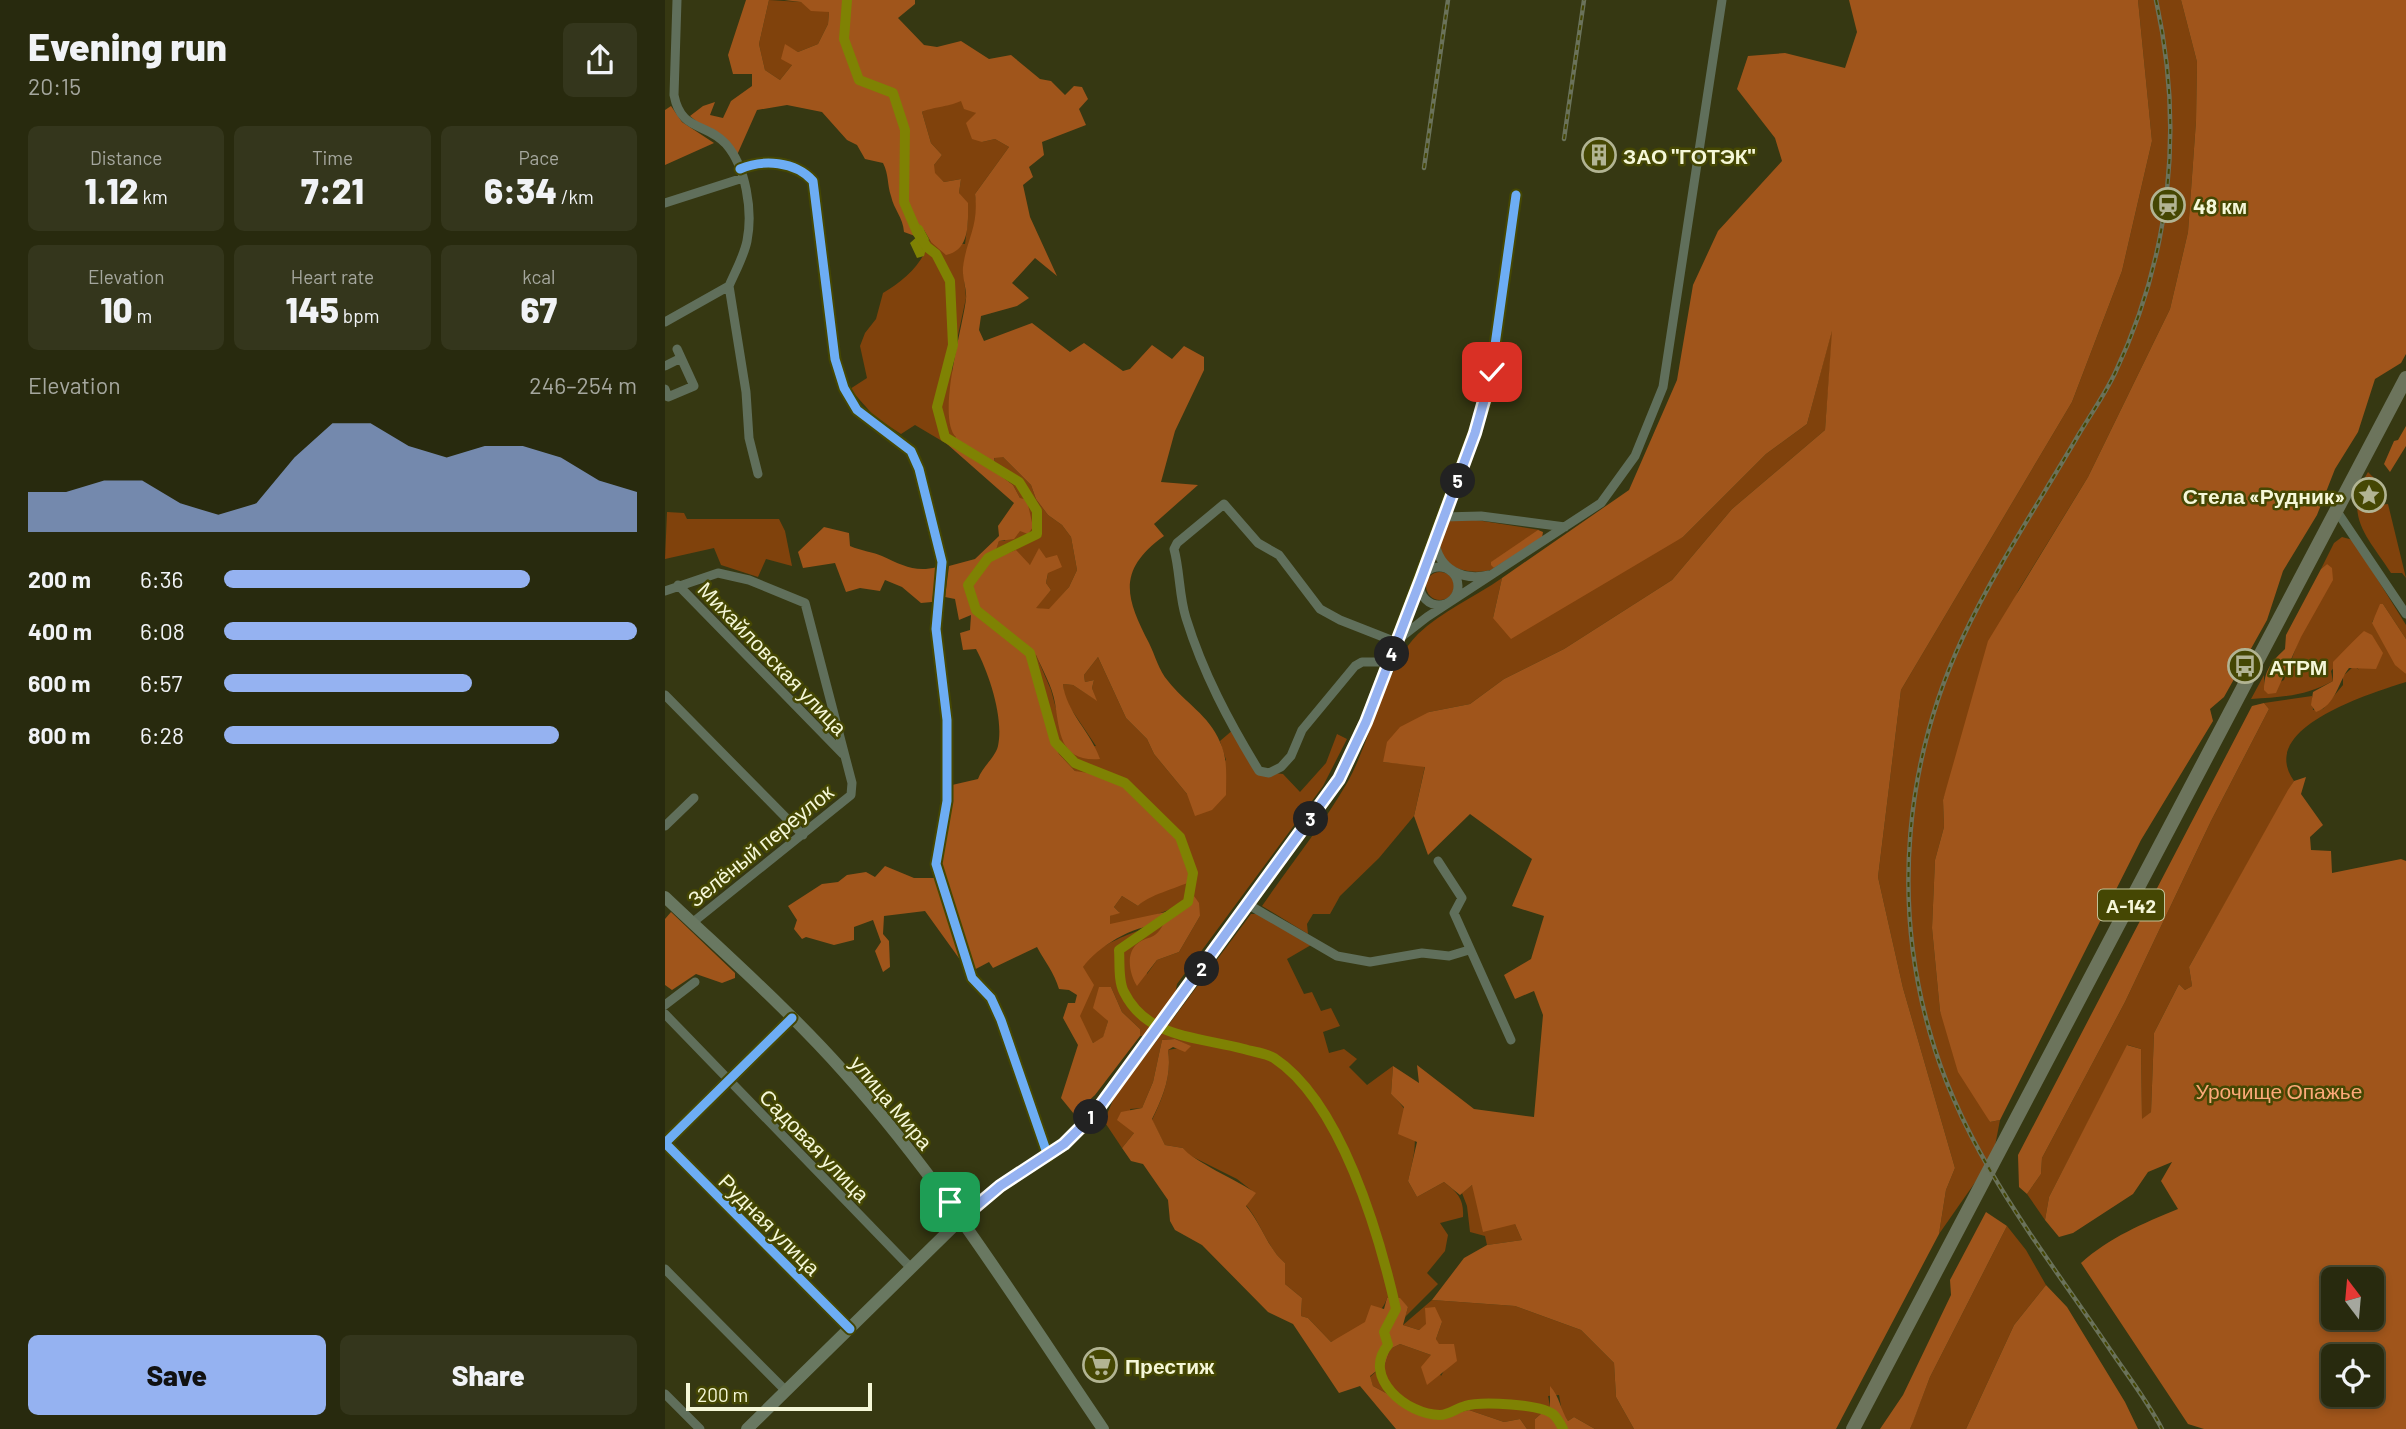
<!DOCTYPE html>
<meta charset="utf-8">
<style>
:root{--surface:#282a0e;--page:#34361c;--text:#f1f3f6;--muted:#a5a79e;--line:#44462e;--accent:#95b2f1}
body{margin:0;font-family:Barlow,sans-serif;background:var(--page);color:var(--text);height:100vh;display:flex;flex-direction:column;font-size:26px;white-space:nowrap}
*{box-sizing:border-box;margin:0}
p{font-size:23px;color:var(--muted)}
.icon{flex:none;width:38px;height:38px;fill:none;stroke:currentColor;stroke-width:2;stroke-linecap:round;stroke-linejoin:round}
.map{position:relative;flex:1;overflow:hidden}
.side{display:flex;flex-direction:column;background:var(--surface);width:665px}
.side>*{flex:none}
.needle{width:46px;rotate:344deg}
.tools{position:absolute;left:1656px;top:1267px;display:grid;gap:14px}
.tools a{display:grid;place-items:center;width:63px;height:63px;border-radius:10px;background:var(--surface);box-shadow:0 4px 10px #0003,0 0 0 2px var(--line);font-size:35px}
.scale{position:absolute;left:21px;bottom:18px;width:186px;box-sizing:border-box;padding-left:7px;border:4px solid #f5f7d8;border-top:0;font-size:19px;line-height:24px;white-space:nowrap;color:#f5f7d8;-webkit-text-stroke:5px #454703;paint-order:stroke}
.pin{position:absolute;display:grid;place-items:center;width:60px;height:60px;color:#fff;margin:-30px;border-radius:14px;box-shadow:0 4px 10px #0006}
.km{position:absolute;width:35px;height:35px;margin:-18px;border-radius:50%;background:#222;color:#fff;font-size:19px;line-height:35px;text-align:center}
.round{display:grid;place-items:center;flex:none;width:74px;height:74px;border-radius:10px;background:var(--page)}
.head{display:flex;align-items:center;justify-content:space-between;height:119px;padding:0 28px}
h1{font-size:38px;font-weight:800;line-height:52px}
.figures{display:grid;grid-template-columns:repeat(3,1fr);gap:10px;height:119px;padding:7px 28px}
.figures div{display:grid;align-content:center;border-radius:10px;background:var(--page);text-align:center}
.figures b{font-size:35px;font-weight:800}
.figures small{font-size:19px;font-weight:400}
.figures p{font-size:19px}
.chart{height:196px;padding:14px 28px}
.chart p{display:flex;justify-content:space-between}
.chart svg{width:100%;height:126px;margin-top:7px;fill:var(--accent);opacity:.7}
.primary-button{display:flex;gap:14px;margin-top:auto;padding:14px 28px}
.primary-button a{flex:1;height:80px;border-radius:10px;background:var(--accent);color:#111;font-size:28px;font-weight:800;line-height:80px;text-align:center}
.primary-button a+a{background:var(--page);color:var(--text)}
ul{padding:0 28px;list-style:none;font-size:23px}
li{display:grid;grid-template-columns:112px 84px 1fr;align-items:center;height:52px}
li i{height:18px;border-radius:9px;background:var(--accent)}
main{display:flex;flex:1;min-height:0}
.map>svg:first-child{display:block}
</style>
<main>
<section class="side">
<div class="head"><div><h1>Evening run</h1><p>20:15</p></div><a class="round"><svg class="icon" aria-label="share" viewBox="0 0 24 24"><path d="M12 15V3M7 8l5-5 5 5M5 13v7h14v-7"/></svg></a></div>
<div class="figures">
<div><p>Distance</p><b>1.12<small> km</small></b></div>
<div><p>Time</p><b>7:21</b></div>
<div><p>Pace</p><b>6:34<small> /km</small></b></div>
</div>
<div class="figures">
<div><p>Elevation</p><b>10<small> m</small></b></div>
<div><p>Heart rate</p><b>145<small> bpm</small></b></div>
<div><p>kcal</p><b>67</b></div>
</div>
<div class="chart"><p><span>Elevation</span>246–254 m</p>
<svg viewBox="0 0 160 44" preserveAspectRatio="none"><path d="M0 44V30L10 30L20 26L30 26L40 34L50 38L60 34L70 18L80 6L90 6L100 14L110 18L120 14L130 14L140 18L150 26L160 30V44z"/></svg>
</div>
<ul>
<li><b>200 m</b>6:36<i style="width:74%"></i></li>
<li><b>400 m</b>6:08<i style="width:100%"></i></li>
<li><b>600 m</b>6:57<i style="width:60%"></i></li>
<li><b>800 m</b>6:28<i style="width:81%"></i></li>
</ul>
<div class="primary-button"><a>Save</a><a>Share</a></div>
</section>
<div class="map">
<svg width="1741" height="1429" viewBox="0 0 1741 1429">
<rect width="100%" height="100%" fill="#363812"/>
<path fill="#80420c" d="M104,0L136,2L164,12L163,24L153,44L133,52L120,45L127,65L115,80L100,70L94,44Z
M1473,0H1516L1532,62L1531,121L1523,232L1505,309L1423,477L1353,591L1278,800L1279,827L1270,860L1267,928L1275,1011L1325,1122L1335,1120L1330,1146L1318,1171L1274,1234L1281,1190L1290,1168L1238,988L1213,877L1236,690L1407,402L1457,271L1487,141Z
M296,100L311,113L317,142L330,139L344,147L310,194L313,215L298,268L301,298L287,363L291,437L282,444L250,425L236,434L210,417L185,389L202,378L195,346L200,333L211,319L218,293C239,281 261,261 264,239L266,242L300,244L303,221L294,193L296,179L279,182L269,173V165L277,155L266,143L257,112C267,105 281,108 296,100Z
M1168,326L1160,430L1067,509L1007,580L899,649L839,679L805,704L764,712L718,762L760,766L749,816L714,858L675,896L665,914H648L642,924L643,934L597,906C625,865 657,826 682,783C706,741 721,665 753,634C777,611 810,597 837,578L828,618L1018,537L1101,454L1142,424Z
M329,457H338L366,485L371,499L383,515L397,525L406,537L412,570L404,587L384,610L370,608L386,590L381,583C385,569 382,560 374,549L366,565L327,560L334,541H340L355,498L348,485L332,473Z
M1703,472L1713,482L1709,491L1703,489L1699,496L1715,505L1723,504L1741,578L1737,573H1726C1703,537 1677,516 1703,472Z
M2,512L19,513L22,519H114L120,531L127,566L101,559L93,577L56,565L49,548L0,559Z
M782,520H811L875,530L827,562L829,568H832C798,581 754,559 782,520Z
M1677,537L1688,540L1741,625V639L1718,604L1707,622L1741,674V682C1704,694 1591,728 1629,781L1524,967L1527,986L1520,990L1514,984L1489,1033L1486,1112L1477,1120L1476,1049L1463,1045L1384,1197L1380,1220L1362,1194L1376,1174L1377,1158L1460,1002L1546,821L1604,709L1599,703L1647,696L1648,710L1658,709L1678,685V676L1689,666L1694,670L1681,654L1666,671L1668,681C1641,696 1617,697 1586,699L1599,675V690L1619,680L1662,564L1656,569L1669,543Z
M761 586a14 14 0 1 1 28 0a14 14 0 1 1-28 0Z
M365,653L371,655L386,690L402,749L431,746L400,700L398,684L408,685L431,700L427,688L429,680L420,682L419,675L433,657L461,718L482,739L489,754L522,794L561,760L555,741L569,729L594,771L618,774L635,792L661,763L672,734L682,739L658,786L512,984L510,995L482,1036H475V1029L457,1012L446,987L438,1015L443,1021L438,1038L428,1043L414,1016C426,994 415,986 418,967C421,949 482,924 499,925L490,938L473,944L482,974L492,960L514,952L535,916L523,902H519C496,915 471,922 445,925V916L454,912L449,907L457,896L473,906L483,896L526,881L528,873L515,837L486,812L410,771L394,754L380,719V697Z
M586,914H592L646,945L622,959L639,994L647,992L656,1011L666,1008L675,1026L658,1032L664,1053L679,1049L692,1059L684,1067L702,1085L728,1066L726,1094C757,1123 752,1144 743,1181L752,1197L779,1182C793,1193 799,1199 798,1217L775,1223L783,1235L780,1251L762,1273L773,1284L740,1317L743,1307L735,1299L722,1298C716,1319 686,1333 666,1342L643,1318L636,1316L637,1298L620,1284V1263C603,1249 596,1223 581,1205L590,1193L572,1179L522,1154L518,1148L500,1145L487,1120C498,1097 507,1075 503,1050L525,1046L510,1039L497,1040L488,1082L477,1108L465,1109L469,1133L457,1148L439,1121L449,1098Z
M807,1185L850,1224L857,1240L822,1245L820,1236L805,1232L802,1206L797,1193Z
M1342,1226L1361,1250L1381,1285L1349,1325L1301,1429H1245L1265,1377Z
M767,1300L850,1306L916,1330L949,1363L951,1397L969,1429H930L909,1417L903,1421L897,1412L894,1395L883,1396L885,1406L870,1419V1429H862L855,1419L839,1422L804,1410L787,1414L750,1409L708,1386L705,1377L720,1364L725,1349L735,1344L766,1355L776,1376L782,1366L771,1339L777,1322L761,1325L754,1330L738,1325Z"/>
<path fill="#a0551b" fill-rule="evenodd" d="M81,0H104L94,44L100,70L115,80L127,65L116,59L120,44L133,52L153,44L163,24L164,12L146,11L136,2L119,0H250V4L233,18L259,45L272,47L296,41L324,59L346,55L375,79L386,81L400,95L409,86L417,87L423,99L414,109L421,125L377,142L379,155L364,167L368,177L358,185L365,217L392,276L370,258L347,283L364,298L352,306L316,316L314,330L319,341L367,323L405,352L419,343L458,371L465,369L487,345L507,359L519,346L539,357V370L510,431L496,482L533,485L489,524L499,536C452,570 460,597 484,643C490,655 494,671 503,681C520,703 544,715 555,742C563,758 561,777 561,795L547,810L530,816L522,794L489,754L482,739L461,718L433,657L419,675L420,682L429,680L427,688L432,701L408,685L398,684C401,712 426,732 435,759C395,762 395,734 390,703C387,686 378,671 371,655L365,654L380,697V720L394,754L410,771C435,774 480,782 486,813C507,830 531,850 527,881C509,889 484,895 473,906L457,896L449,907L455,913L445,916V924L501,912L529,896L534,903L535,916L514,952L492,960L472,986C465,975 460,954 472,944C483,935 489,941 498,925C471,923 433,946 418,967L429,985L415,1016L428,1043L438,1037L443,1021L428,1008L434,987H446L457,1012L475,1029V1036L430,1095L409,1114L396,1098L413,1045L398,1018L403,1003H410L412,995L404,990L394,989C389,972 380,962 372,947L328,968L324,962L307,971L274,859L287,785L313,779C317,767 330,758 333,746C339,718 324,673 311,649L298,650L295,633L305,630L306,615L294,620L290,599L280,597L284,566L310,559L334,536L333,526L349,503L282,444L291,437C271,418 298,326 301,299C302,289 297,278 298,267C302,237 314,227 310,194L344,147L330,139L317,142L307,139L301,123L311,113L299,109L296,101C283,107 263,108 257,112L266,143L277,155L269,165L270,173L279,182L296,179L294,193L303,203C303,224 305,250 281,255L266,242L259,230L250,236L239,232C238,217 229,210 226,196C222,184 224,175 218,163L200,159L192,145L182,140L157,112L122,105L92,110L72,155L25,116L38,106L50,102L45,115L58,118L66,101L87,86V74H68L63,55ZM338,457L366,485L371,499L383,515L397,525L406,537L412,570L404,587L384,609L371,608L386,590L381,583L383,573L397,567L392,555L381,558L374,548L365,565L351,550L328,559L334,541L349,539L355,531L363,534L368,527L362,500L355,498L348,485L332,473L329,458Z
M1184,0H1473L1487,141L1457,271L1407,402L1236,690L1213,877L1238,988L1290,1168L1281,1190L1274,1234L1171,1429H969L951,1397L949,1363L916,1330L850,1306L767,1300L799,1258L822,1245L857,1240L850,1224L818,1232L807,1185L795,1195L779,1182L752,1197L743,1181L752,1142L733,1134L739,1107L726,1094L728,1066L754,1083L752,1065L809,1109L869,1117L878,1015L869,991L850,999L839,975L866,959L879,916L847,906L867,859L805,814L763,855L749,816L760,767L718,762L722,742L735,727L764,712L805,704L839,679L899,649L1007,580L1067,509L1160,430L1167,331L1142,424L1101,454L1018,537L846,639L828,618L837,578L964,490L1012,380L1028,285L1053,231L1117,161L1110,138L1072,89L1083,56L1120,53L1180,68L1192,32Z
M1516,0H1741V354L1736,363L1710,379L1693,432L1670,469L1652,515L1618,571L1602,620L1559,697L1545,709L1548,721L1476,840L1335,1120L1325,1122L1293,1072L1275,1011L1267,928L1270,860L1279,827L1278,800L1323,641L1423,477L1505,309L1523,232L1531,121L1532,62Z
M6,106L17,122L49,143L0,165V110Z
M1741,426V446L1725,472L1719,464L1729,441L1733,440Z
M159,527L184,533L185,546C196,551 209,552 217,556C237,565 250,573 272,567L267,602L256,603L237,587L220,580L215,591L195,588L181,592L170,563L138,568L133,552Z
M873,530L878,532L877,538L829,568L826,565V562Z
M1662,564L1667,568L1668,580L1636,637L1611,693L1603,694L1599,690C1599,671 1606,662 1620,649L1621,635L1656,569Z
M1715,604H1718L1741,639V674L1730,665L1707,623Z
M1699,631L1707,635L1718,653L1711,669L1684,668C1673,682 1671,705 1651,712L1646,705L1648,692L1668,681V662C1679,651 1687,642 1699,631Z
M1599,703L1604,709L1546,821L1460,1002L1377,1158L1376,1174L1362,1194L1354,1187L1353,1155L1587,706Z
M1641,777L1636,794L1658,825L1645,837L1646,850L1666,851L1667,873L1736,859L1741,861V1429H1539L1523,1424L1416,1263C1445,1237 1477,1224 1513,1209L1496,1181L1507,1162L1483,1172L1468,1194L1408,1233L1394,1237L1380,1220L1384,1197L1462,1045L1476,1049L1477,1119L1486,1112L1489,1033L1514,984L1520,990L1527,986L1524,967L1623,790L1629,781ZM1668,1279H1706V1318H1668ZM1668,1356H1706V1395H1668Z
M220,866L249,878H271L293,942L296,961L260,911L219,916L218,934L224,941L225,967L218,972L210,951L216,942L208,920L189,927V940L169,945L141,937L137,939L129,929L132,920L123,906L157,884L173,882L182,875L201,872L210,877Z
M6,912L70,973V978L57,983L31,974L7,990L0,985V919Z
M510,1039L526,1046L520,1052L508,1047L503,1050C507,1075 498,1097 487,1119L500,1145L518,1148C526,1160 575,1182 591,1193L581,1206C596,1223 603,1249 620,1263V1284L637,1298L636,1316L643,1318L666,1342L700,1322L706,1305L719,1309L722,1298H735L743,1307L738,1325L754,1330L761,1324L760,1308L770,1307L777,1322L771,1339L774,1344H789L792,1361L762,1385L756,1367L766,1355L735,1344L725,1349L720,1364L705,1376L708,1386L750,1409L787,1414L804,1410L839,1422L855,1419L862,1429H731L695,1386L674,1393L628,1324L603,1312L537,1245L510,1230L505,1221L503,1200L478,1164L466,1161L457,1148L469,1133L452,1120L456,1112L477,1108L488,1082L497,1040Z
M1321,1212L1342,1226L1265,1377L1248,1422L1245,1429H1215L1238,1395L1286,1295L1285,1280Z
M1381,1285L1402,1307L1460,1402L1473,1429H1301L1349,1325Z
M885,1386C895,1397 895,1409 903,1421L909,1417L930,1429H870V1419L885,1406Z"/>
<path fill="#7f8203" d="M249,221L257,226L264,239L259,256L252,258L245,243L255,234L247,225Z"/>
<g fill="none" stroke-linecap="round" stroke-linejoin="round">
<path stroke="#7f8203" stroke-width="10" d="M182,0L179,39L194,80L228,93L240,130L239,202L252,232L262,247L271,254L285,281L288,345L272,407L280,437L354,482L372,511V534L323,558L303,585L311,610L365,653L390,742L410,763L460,783L515,837L528,873L523,902L454,950C455,962 453,981 459,992C482,1039 535,1037 579,1049C588,1052 601,1053 609,1058C676,1102 714,1234 731,1309L719,1332L723,1345C696,1377 742,1415 775,1415C784,1415 792,1408 800,1406C816,1401 877,1404 889,1415C893,1419 896,1425 898,1429"/>
<path stroke="#606f5b" stroke-width="9" d="M12,0L9,95C16,132 41,122 61,144C81,167 88,211 82,241C79,256 70,272 64,286
M75,169C98,159 130,161 148,181L170,359L179,388L192,410L246,451L254,469L277,562L271,629L282,720V801L271,864L307,978L326,998L336,1020L383,1156
M0,203L78,178
M64,286L81,392L84,438L93,474
M0,322L64,286
M0,366L16,358
M0,389L3,397L29,386L12,349
M1671,510L1741,614
M778,517L816,516L900,527
M770,542C774,570 798,581 824,575
M755 586a19 19 0 1 1 38 0a19 19 0 1 1-38 0Z
M13,585L178,754
M0,591L53,573L84,580L140,603L187,783L186,795L27,923
M735,638L762,617L936,503L970,456L998,387L1057,0
M714,662H697L690,666L637,730L626,756L616,767L604,773L594,771C564,722 538,673 521,618C514,596 515,571 509,549L512,543L559,504L593,543L614,555L655,609L675,620L731,642
M0,695L138,835
M0,826L29,798
M773,861L797,898L789,913L846,1040
M584,905L672,956L705,962L757,953L784,956L804,950
M0,1005L30,982
M0,1014L246,1268
M127,1018L0,1143L185,1329
M297,1218L335,1186L399,1144L430,1113L674,779L701,722L823,395L851,195
M0,1269L121,1391
M0,1394L35,1429"/>
<path stroke="#697861" stroke-width="12" d="M0,897C60,954 124,1010 179,1072C278,1182 355,1307 438,1429
M82,1429L297,1218"/>
<path stroke="#6c745c" stroke-width="14" d="M1188,1429L1741,378"/>
<g stroke="#6a725a" stroke-width="4.5">
<path id="rail" d="M1491,0C1519,127 1506,255 1450,373C1440,394 1426,414 1414,434C1375,501 1331,567 1298,637C1240,761 1227,902 1265,1033C1298,1152 1378,1250 1446,1351C1463,1376 1483,1402 1497,1429
M899,139L919,0
M759,168L783,0"/>
</g>
<use href="#rail" stroke="#454703" stroke-width="2" stroke-dasharray="5" stroke-linecap="butt"/>
<g stroke="#454703" stroke-width="13">
<path id="cycleway" d="M75,169C98,159 130,161 148,181L170,359L179,388L192,410L246,451L254,469L277,562L271,629L282,720V801L271,864L307,978L326,998L336,1020L383,1156
M127,1018L0,1143L185,1329
M297,1218L335,1186L399,1144L430,1113L674,779L701,722L823,395L851,195"/>
</g>
<use href="#cycleway" stroke="#6dadf4" stroke-width="9"/>
</g>
<g fill="none" stroke-linecap="round" stroke-linejoin="round">
<g stroke="#fff" stroke-width="14">
<path id="route" d="M285,1202L297,1218L335,1186L399,1144L430,1113L674,779L701,722L756,579L810,433L827,372"/>
</g>
<use href="#route" stroke="#95b2f1" stroke-width="9"/>
</g>
<defs>
<g id="building-ring" transform="scale(1.75)"><circle r="9.5" fill="#454703" stroke="#b2b493" stroke-width="1.5"/><path d="M-4-6H4V6H1V3H-1V6H-4ZM-2.5-4.3h1.7v1.8h-1.7ZM.8-4.3h1.7v1.8H.8ZM-2.5-1h1.7V.8h-1.7ZM.8-1h1.7V.8H.8Z" fill="#b2b493"/></g>
<g id="station-ring" transform="scale(1.75)"><circle r="9.5" fill="#454703" stroke="#b2b493" stroke-width="1.5"/><path d="M-3-6H3Q5-6 5-4V2Q5 4 3 4L4.5 6H3L1.5 4h-3L-3 6H-4.5L-3 4Q-5 4-5 2V-4Q-5-6-3-6ZM-3.5-4v3h7v-3ZM-3.5 1v1.5H-2V1ZM2 1v1.5H3.5V1Z" fill="#b2b493"/></g>
<g id="sight-ring" transform="scale(1.75)"><circle r="9.5" fill="#454703" stroke="#b2b493" stroke-width="1.5"/><path d="M0-6L1.8-2.2L6-1.7L2.9 1.2L3.7 5.4L0 3.3L-3.7 5.4L-2.9 1.2L-6-1.7L-1.8-2.2Z" fill="#b2b493"/></g>
<g id="bus-ring" transform="scale(1.75)"><circle r="9.5" fill="#454703" stroke="#b2b493" stroke-width="1.5"/><path d="M-5-6H5V4H4V6H2V4H-2V6H-4V4H-5ZM-3.5-4V0h7V-4ZM-3.5 1.2v1.5H-2V1.2ZM2 1.2v1.5H3.5V1.2Z" fill="#b2b493"/></g>
<g id="supermarket-ring" transform="scale(1.75)"><circle r="9.5" fill="#454703" stroke="#b2b493" stroke-width="1.5"/><path d="M-6-5.5h2.5l.6 2H6L4.5 2H-2.5L-4.4-4H-6ZM-1.5 3.2a1.3 1.3 0 1 0 .1 0ZM3 3.2a1.3 1.3 0 1 0 .1 0Z" fill="#b2b493"/></g>
</defs>
<g fill-rule="evenodd">
<use href="#building-ring" x="934" y="155"/>
<use href="#station-ring" x="1503" y="205"/>
<use href="#sight-ring" x="1704" y="495"/>
<use href="#bus-ring" x="1580" y="666"/>
<use href="#supermarket-ring" x="435" y="1365"/>
</g>
<g text-anchor="middle" dominant-baseline="central" stroke-width="5" stroke-linejoin="round" paint-order="stroke">
<rect fill="#454703" stroke="#c0c298" stroke-width="2" x="1433" y="889.5" width="66" height="31" rx="5"/>
<g font-size="19" font-weight="bold" fill="#f5f7d8">
<text x="1466" y="905">А-142</text>
</g>
<g font-size="21" font-weight="bold" fill="#f5f7d8" stroke="#454703" text-anchor="start">
<text x="958" y="155">ЗАО "ГОТЭК"</text>
<text x="1528" y="205">48 км</text>
<text x="1680" y="495" text-anchor="end">Стела «Рудник»</text>
<text x="1604" y="666">АТРМ</text>
<text x="460" y="1365">Престиж</text>
</g>
<g font-size="21" fill="#f5f7d8" stroke="#454703">
<text transform="translate(108 658) rotate(46)">Михайловская улица</text>
<text transform="translate(95 845) rotate(-39)">Зелёный переулок</text>
<text transform="translate(227 1102) rotate(50)">улица Мира</text>
<text transform="translate(150 1145) rotate(46)">Садовая улица</text>
<text transform="translate(105 1224) rotate(45)">Рудная улица</text>
</g>
<g font-size="21" fill="#fca978" stroke="#454703">
<text x="1614" y="1090">Урочище Опажье</text>
</g>
</g>
</svg>
<div class="tools">
<a><svg class="needle" viewBox="-14 -14 28 28"><path d="M0-13l5 13h-10z" fill="#e53935"/><path d="M0 13l5-13h-10z" fill="#a5a79e"/></svg></a>
<a><svg class="icon" aria-label="locate" viewBox="0 0 24 24"><circle cx="12" cy="12" r="6"/><path d="M12 2v4M12 18v4M2 12h4M18 12h4"/></svg></a>
</div>
<div class="scale">200 m</div>
<div class="pin" style="left:285px;top:1202px;background:#1e9e55"><svg class="icon" aria-label="arrive" viewBox="0 0 24 24"><path d="M6 21V4h12l-3 4 3 4H6"/></svg></div>
<div class="pin" style="left:827px;top:372px;background:#d93025"><svg class="icon" aria-label="check" viewBox="0 0 24 24"><path d="M5 12l5 5 9-10"/></svg></div>
<b class="km" style="left:426px;top:1117px">1</b>
<b class="km" style="left:537px;top:969px">2</b>
<b class="km" style="left:646px;top:819px">3</b>
<b class="km" style="left:727px;top:654px">4</b>
<b class="km" style="left:793px;top:481px">5</b>
</div>
</main>
